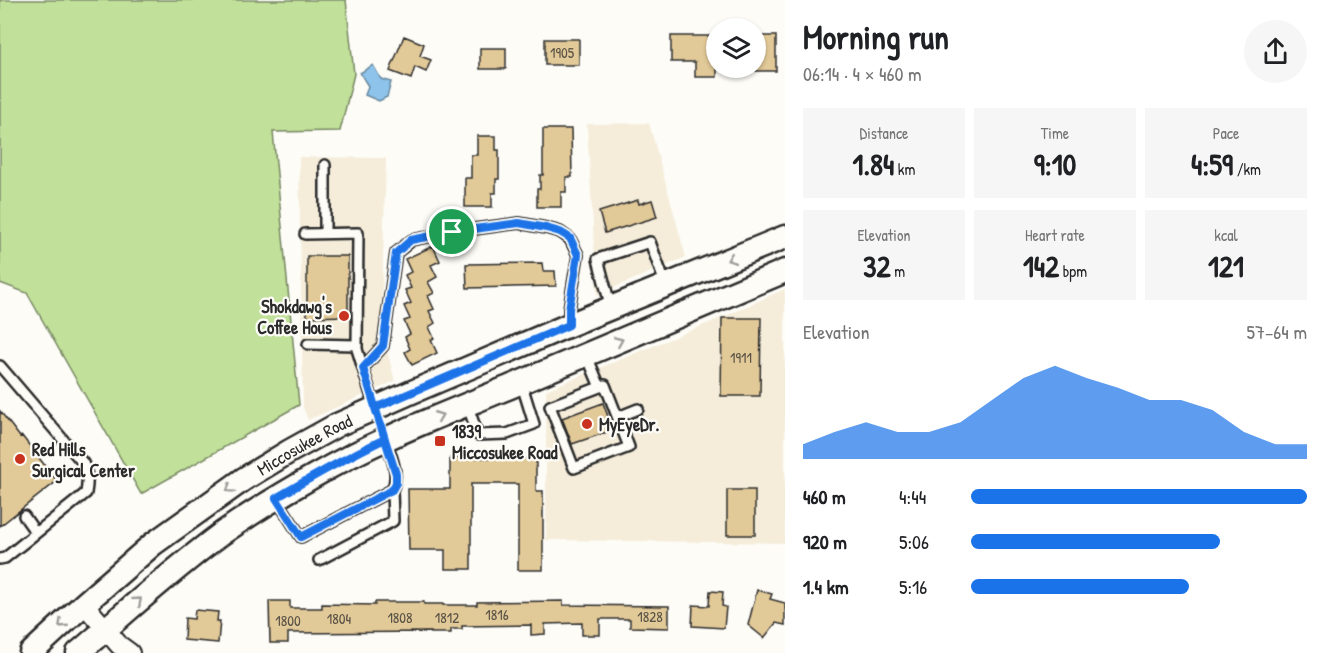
<!DOCTYPE html>
<meta charset="utf-8">
<style>
:root{--surface:#fff;--page:#f6f6f6;--text:#202124;--muted:#757577;--accent:#1a73e8}
body{margin:0;font-family:"Patrick Hand",sans-serif;background:var(--page);color:var(--text);height:100vh;display:flex;flex-direction:column;font-size:22px;white-space:nowrap}
*{box-sizing:border-box;margin:0}
p{font-size:20px;color:var(--muted)}
.icon{flex:none;width:33px;height:33px;fill:none;stroke:currentColor;stroke-width:2;stroke-linecap:round;stroke-linejoin:round}
.map{position:relative;flex:1;overflow:hidden}
.sheet{display:flex;flex-direction:column;background:var(--surface);width:540px}
.sheet>*{flex:none}
.tools{position:absolute;left:706px;top:18px;display:grid;gap:12px}
.tools a{display:grid;place-items:center;width:60px;height:60px;border-radius:50%;background:var(--surface);box-shadow:0 2px 4px #0004;font-size:30px}
.pin{position:absolute;display:grid;place-items:center;width:51px;height:51px;color:#fff;margin:-26px;border:3px solid #fff;border-radius:50%;box-shadow:0 2px 6px #0007}
.round{display:grid;place-items:center;flex:none;width:63px;height:63px;border-radius:32px;background:var(--page)}
.summary{display:flex;align-items:center;justify-content:space-between;height:102px;padding:0 18px}
h1{font-size:33px;font-weight:800;line-height:45px}
.figures{display:grid;grid-template-columns:repeat(3,1fr);gap:9px;height:102px;padding:6px 18px}
.figures div{display:grid;align-content:center;border-radius:0px;background:var(--page);text-align:center}
.figures b{font-size:30px;font-weight:800}
.figures small{font-size:16px;font-weight:400}
.figures p{font-size:16px}
.chart{height:168px;padding:12px 18px}
.chart p{display:flex;justify-content:space-between}
.chart svg{width:100%;height:108px;margin-top:6px;fill:var(--accent);opacity:.7}
ul{padding:0 18px;list-style:none;font-size:20px}
li{display:grid;grid-template-columns:96px 72px 1fr;align-items:center;height:45px}
li i{height:15px;border-radius:8px;background:var(--accent)}
main{display:flex;flex:1;min-height:0}
.map>svg:first-child{display:block}
</style>
<main>
<div class="map">
<svg width="785" height="653" viewBox="0 0 785 653">
<rect width="100%" height="100%" fill="#fdfcf7"/>
<filter id="ink" filterUnits="userSpaceOnUse"><feTurbulence type="fractalNoise" baseFrequency=".0167" numOctaves="2"/><feDisplacementMap in="SourceGraphic" scale="12" xChannelSelector="R" yChannelSelector="G"/><feConvolveMatrix kernelMatrix="1 2 1 2 8 2 1 2 1" color-interpolation-filters="sRGB"/></filter>
<g filter="url(#ink)">
<path fill="#f5edda" d="M649,123L686,257L597,295L587,124Z
M299,157L386,158L381,328L395,381L308,420L303,407Z
M785,289V543L546,540V390L716,320Z"/>
<path fill="#c1e099" stroke="#768662" stroke-width="1.5" d="M0,0H346L354,74L340,131L273,132L299,405L141,494L27,293L0,283Z"/>
<path fill="#8ec3eb" stroke="#66869e" stroke-width="1.5" d="M373,65L381,79L391,82L387,97L379,101L365,95L368,86L360,73Z"/>
<path fill="#e2c998" stroke="#2b2b2b" stroke-width="1.5" d="M404,36L424,44L420,56L431,60L426,72L415,67L411,79L390,71Z
M671,36H717V77H695V62H671Z
M756,36H776V71H756Z
M545,39H579V65H545Z
M480,48H506V69H480Z
M543,129H571L572,177H566V192H561V207H537V189H540V175H543Z
M477,136H496V150H499V179H496V193H492V207H465V178H471V155H477Z
M638,200L639,204L652,200L657,217L605,233L599,212Z
M433,246L440,261L431,265L437,277L428,282L434,293L428,296L434,309L429,311L435,323L429,327L434,338L431,340L437,353L412,365L405,352L410,349L405,337L410,334L404,321L410,319L404,306L411,303L405,290L411,288L405,275L411,272L405,259Z
M307,256H348V316L307,317Z
M542,263L543,271H555L556,286L467,288L466,264Z
M722,318H761L760,396H721Z
M603,403L613,430L572,444L562,418Z
M0,411L20,437L22,436L57,481L0,526Z
M450,458H536V491H543V570H518V484H471V569H445V550H409L408,489H450Z
M727,490H755V535H727Z
M757,590L772,594L770,599L785,603V625L776,623L764,638L748,625Z
M710,591L723,592L722,606L726,607L724,628L692,626L693,605L709,606Z
M269,601H290V608H322V604L375,605V602H424V604H443V605H477V602L563,601V605L669,606V628L630,627V619H600V635H582V623L545,624V634L531,635V625L462,626V629H451V633H431V632L288,633V643H270Z
M195,610L218,612L217,621H220L218,643L184,640L185,618L194,619Z"/>
<g fill="none" stroke-linecap="round" stroke-linejoin="round">
<g stroke="#2b2b2b" stroke-width="14">
<path id="service" d="M325,165V233
M305,234L358,233L357,349L375,408
M611,308L598,259L650,242L666,286
M308,344L357,345
M587,356L600,387
M0,366L83,463C88,474 88,481 86,493L5,558L0,559
M363,368L383,346L396,253L412,240L452,232L519,223L546,228L560,232L570,239L578,255L569,309V323
M605,385L629,447L574,468L550,406Z
M467,404L478,435L507,434L534,424L521,382
M618,417L638,409
M276,498L301,537L392,490C400,474 391,457 386,440
M24,516L36,533
M319,560L393,521L392,490"/>
</g>
<g stroke="#2b2b2b" stroke-width="22">
<path id="minor" d="M84,604L119,645L130,653"/>
</g>
<g stroke="#2b2b2b" stroke-width="27">
<g id="tertiary">
<path id="s1" d="M31,653L84,604L153,544L244,479L290,451L337,425L412,392L569,325L785,237"/>
<path d="M78,653C125,613 171,571 221,534C251,513 282,494 314,476C377,439 445,414 512,386C603,348 694,310 785,271"/>
</g>
</g>
<use href="#service" stroke="#fdfcf7" stroke-width="9"/>
<use href="#minor" stroke="#fdfcf7" stroke-width="18"/>
<use href="#tertiary" stroke="#fdfcf7" stroke-width="22"/>
</g>
<defs><path id="oneway-chevron" d="M-2-3.5L2.5 0L-2 3.5" fill="none" stroke-width="1.6" stroke-linecap="round" stroke-linejoin="round" transform="scale(1.5)"/></defs>
<g stroke="#9e9e9b">
<use href="#oneway-chevron" transform="translate(731 259) rotate(158)"/>
<use href="#oneway-chevron" transform="translate(619 341) rotate(-23)"/>
<use href="#oneway-chevron" transform="translate(439 416) rotate(-22)"/>
<use href="#oneway-chevron" transform="translate(230 489) rotate(146)"/>
<use href="#oneway-chevron" transform="translate(138 601) rotate(-41)"/>
<use href="#oneway-chevron" transform="translate(62 624) rotate(137)"/>
</g>
</g>
<g fill="none" stroke-linecap="round" stroke-linejoin="round" filter="url(#ink)">
<g stroke="#fff" stroke-width="12">
<path id="route" d="M452,232L411,240L396,253L383,346L363,368L385,439C348,456 312,477 276,498L301,537L392,490L396,483V474L375,408L569,325V309L578,255L570,238L560,232L546,228L519,223L452,232"/>
</g>
<use href="#route" stroke="#1a73e8" stroke-width="8"/>
</g>
<g fill="#c8321e" stroke="#fdfcf7" stroke-width="2">
<circle cx="344" cy="316" r="6"/>
<circle cx="587" cy="424" r="6"/>
<rect x="434" y="435" width="12" height="12" rx="3"/>
<circle cx="20" cy="459" r="6"/>
</g>
<g text-anchor="middle" dominant-baseline="central" stroke-width="4.5" stroke-linejoin="round" paint-order="stroke">
<g font-size="15" fill="#595246">
<text x="562" y="52">1905</text>
<text x="741" y="357">1911</text>
<text x="497" y="614">1816</text>
<text x="650" y="616">1828</text>
<text x="400" y="617">1808</text>
<text x="447" y="617">1812</text>
<text x="339" y="618">1804</text>
<text x="288" y="620">1800</text>
</g>
<g font-size="18" font-weight="bold" fill="#2b2b2b" stroke="#fdfcf7" text-anchor="start">
<text x="332" y="306" text-anchor="end">Shokdawg's<tspan x="332" dy="21">Coffee Hous</tspan></text>
<text x="599" y="424">MyEyeDr.</text>
<text x="452" y="431">1839<tspan x="452" dy="21">Miccosukee Road</tspan></text>
<text x="32" y="449">Red Hills<tspan x="32" dy="21">Surgical Center</tspan></text>
</g>
<g font-size="18" fill="#2b2b2b" stroke="#fdfcf7">
<text stroke="none"><textPath href="#s1" startOffset="345">Miccosukee Road</textPath></text>
</g>
</g>
</svg>
<div class="tools">
<a><svg class="icon" aria-label="layers" viewBox="0 0 24 24"><path d="M12 4l9 5-9 5-9-5zM3 14l9 5 9-5"/></svg></a>
</div>
<div class="pin" style="left:452px;top:232px;background:#1e9e55"><svg class="icon" aria-label="arrive" viewBox="0 0 24 24"><path d="M6 21V4h12l-3 4 3 4H6"/></svg></div>
</div>
<section class="sheet">
<div class="summary"><div><h1>Morning run</h1><p>06:14 · 4 × 460 m</p></div><a class="round"><svg class="icon" aria-label="share" viewBox="0 0 24 24"><path d="M12 15V3M7 8l5-5 5 5M5 13v7h14v-7"/></svg></a></div>
<div class="figures">
<div><p>Distance</p><b>1.84<small> km</small></b></div>
<div><p>Time</p><b>9:10</b></div>
<div><p>Pace</p><b>4:59<small> /km</small></b></div>
</div>
<div class="figures">
<div><p>Elevation</p><b>32<small> m</small></b></div>
<div><p>Heart rate</p><b>142<small> bpm</small></b></div>
<div><p>kcal</p><b>121</b></div>
</div>
<div class="chart"><p><span>Elevation</span>57–64 m</p>
<svg viewBox="0 0 160 44" preserveAspectRatio="none"><path d="M0 44V38L10 33L20 29L30 33L40 33L50 29L60 20L70 11L80 6L90 11L100 15L110 20L120 20L130 24L140 33L150 38L160 38V44z"/></svg>
</div>
<ul>
<li><b>460 m</b>4:44<i style="width:100%"></i></li>
<li><b>920 m</b>5:06<i style="width:74%"></i></li>
<li><b>1.4 km</b>5:16<i style="width:65%"></i></li>
</ul>
</section>
</main>
